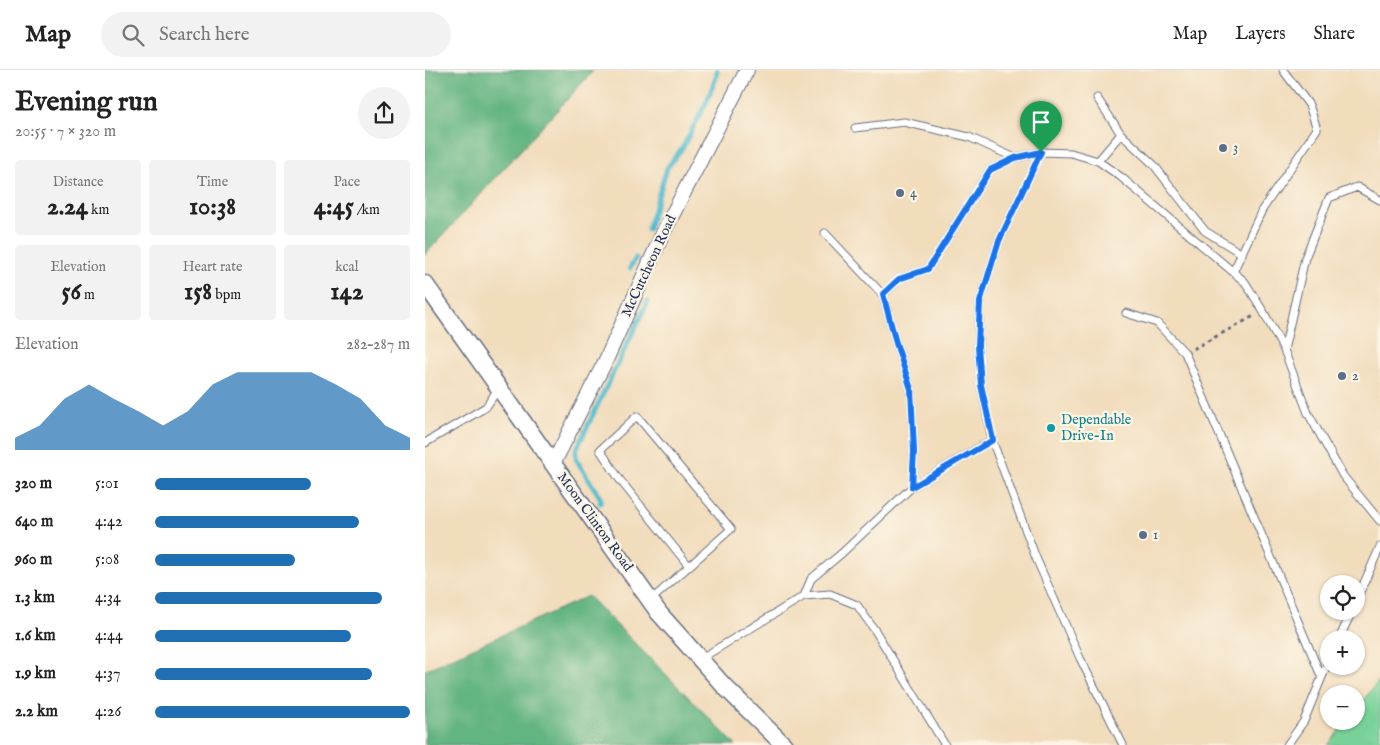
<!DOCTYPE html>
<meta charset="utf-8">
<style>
:root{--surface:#fff;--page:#f2f2f2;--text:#222;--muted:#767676;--line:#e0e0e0;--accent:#1f6fb2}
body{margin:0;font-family:"IM FELL English",serif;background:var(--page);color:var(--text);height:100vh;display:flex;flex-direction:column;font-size:19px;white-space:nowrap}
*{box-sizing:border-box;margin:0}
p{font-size:16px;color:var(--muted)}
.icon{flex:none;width:28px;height:28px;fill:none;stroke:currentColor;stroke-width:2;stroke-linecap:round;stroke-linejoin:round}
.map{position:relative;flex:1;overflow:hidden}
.sheet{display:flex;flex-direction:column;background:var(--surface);width:425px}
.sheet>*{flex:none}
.fabs{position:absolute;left:895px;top:505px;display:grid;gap:10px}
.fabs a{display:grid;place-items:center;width:45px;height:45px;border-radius:50%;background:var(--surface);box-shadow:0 1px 4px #0004;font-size:25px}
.pin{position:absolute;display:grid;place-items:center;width:42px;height:42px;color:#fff;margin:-51px -21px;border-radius:50% 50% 50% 0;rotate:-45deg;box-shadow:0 0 5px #0007}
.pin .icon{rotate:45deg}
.round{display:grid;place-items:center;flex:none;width:52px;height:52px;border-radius:26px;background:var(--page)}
.overview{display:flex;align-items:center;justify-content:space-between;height:85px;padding:0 15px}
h1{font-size:28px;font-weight:800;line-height:38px}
.stats{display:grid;grid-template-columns:repeat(3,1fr);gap:8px;height:85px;padding:5px 15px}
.stats div{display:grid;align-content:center;border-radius:5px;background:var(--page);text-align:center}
.stats b{font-size:25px;font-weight:800}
.stats small{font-size:14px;font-weight:400}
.stats p{font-size:14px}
.chart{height:140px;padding:10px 15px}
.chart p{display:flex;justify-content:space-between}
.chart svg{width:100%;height:90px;margin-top:5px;fill:var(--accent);opacity:.7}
ul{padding:0 15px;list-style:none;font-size:16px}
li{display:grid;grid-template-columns:80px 60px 1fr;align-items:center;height:38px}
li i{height:12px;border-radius:6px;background:var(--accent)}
header{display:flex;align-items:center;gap:30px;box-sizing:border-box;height:70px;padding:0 25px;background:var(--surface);border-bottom:1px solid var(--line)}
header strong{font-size:24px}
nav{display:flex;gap:28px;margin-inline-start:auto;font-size:18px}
.search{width:350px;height:45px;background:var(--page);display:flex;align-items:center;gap:12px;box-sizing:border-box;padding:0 18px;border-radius:28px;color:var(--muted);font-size:19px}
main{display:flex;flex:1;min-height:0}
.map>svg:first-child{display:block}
</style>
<header>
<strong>Map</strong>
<div class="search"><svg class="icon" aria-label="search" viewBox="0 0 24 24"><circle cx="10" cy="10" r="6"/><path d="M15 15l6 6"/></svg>Search here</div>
<nav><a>Map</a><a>Layers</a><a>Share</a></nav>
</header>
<main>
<section class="sheet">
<div class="overview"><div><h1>Evening run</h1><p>20:55 · 7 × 320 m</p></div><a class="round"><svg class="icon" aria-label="share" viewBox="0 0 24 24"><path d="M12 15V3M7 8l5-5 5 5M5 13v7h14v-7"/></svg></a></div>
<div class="stats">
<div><p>Distance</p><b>2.24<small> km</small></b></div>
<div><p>Time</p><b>10:38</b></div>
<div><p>Pace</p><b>4:45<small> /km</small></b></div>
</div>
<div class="stats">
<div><p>Elevation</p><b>56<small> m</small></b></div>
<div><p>Heart rate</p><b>158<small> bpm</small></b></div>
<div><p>kcal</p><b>142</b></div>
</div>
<div class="chart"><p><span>Elevation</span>282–287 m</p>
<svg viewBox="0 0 160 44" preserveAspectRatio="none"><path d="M0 44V38L10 32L20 19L30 12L40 19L50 25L60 32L70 25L80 12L90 6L100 6L110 6L120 6L130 12L140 19L150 32L160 38V44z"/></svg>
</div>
<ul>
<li><b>320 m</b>5:01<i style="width:61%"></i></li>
<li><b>640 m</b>4:42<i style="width:80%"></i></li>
<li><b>960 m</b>5:08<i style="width:55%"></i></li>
<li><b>1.3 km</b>4:34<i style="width:89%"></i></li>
<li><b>1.6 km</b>4:44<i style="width:77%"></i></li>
<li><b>1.9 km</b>4:37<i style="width:85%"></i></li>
<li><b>2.2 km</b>4:26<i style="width:100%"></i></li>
</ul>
</section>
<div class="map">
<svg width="955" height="675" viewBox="0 0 955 675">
<rect width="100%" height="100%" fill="#fcf5e5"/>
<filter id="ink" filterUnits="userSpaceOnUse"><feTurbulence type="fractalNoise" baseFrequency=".02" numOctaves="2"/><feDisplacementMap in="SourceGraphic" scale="10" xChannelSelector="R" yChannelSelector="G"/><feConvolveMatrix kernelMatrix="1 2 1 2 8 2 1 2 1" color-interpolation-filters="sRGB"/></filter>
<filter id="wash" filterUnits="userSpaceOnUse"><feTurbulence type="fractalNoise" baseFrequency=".0096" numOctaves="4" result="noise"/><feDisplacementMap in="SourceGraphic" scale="20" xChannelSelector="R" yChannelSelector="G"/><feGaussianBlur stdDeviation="1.12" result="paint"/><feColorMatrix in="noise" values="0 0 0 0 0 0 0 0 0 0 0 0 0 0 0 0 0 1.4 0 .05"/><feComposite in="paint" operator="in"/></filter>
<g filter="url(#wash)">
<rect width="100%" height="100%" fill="#f1dcbc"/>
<path fill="#78d298" stroke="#4a807b" d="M955,609V675H903L922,651H931V639Z"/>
<path fill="#62b480" stroke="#3e726f" d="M0,0H169L0,185Z
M163,526L311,675H0V600Z"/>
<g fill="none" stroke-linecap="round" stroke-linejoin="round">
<path stroke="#4eb8cc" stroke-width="5" d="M223,159L242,98L258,77L282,31L292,5V0
M205,198L211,188
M175,433L176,429L151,389V380L223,231"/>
</g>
</g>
<g filter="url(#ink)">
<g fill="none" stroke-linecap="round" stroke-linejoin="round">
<g stroke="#666c7f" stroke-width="9">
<path id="service" d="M672,28L696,64L729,95L780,161L817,184
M430,58L479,52L544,67L590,88
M673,91L696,64
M400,163L458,225
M808,202L837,140L892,59L884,35L858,0
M701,243L732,253L760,283L896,606
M859,280L880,188L904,128L932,117L955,130
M567,370L611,488L655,588L698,675
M0,373L61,337L73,319
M487,417L567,370L556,315L553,276L555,232L574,171L616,82
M379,526L386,509L417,483L487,417L489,381L486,319L471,273L458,225L474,209L503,199L565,100L590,88L616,82L646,83L673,91L696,107L820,212L838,241L859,280L883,343L918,406L955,451
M226,530L306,459L212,346L175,380L195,410L264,496
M931,531L955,477
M914,569L927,541
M275,589L379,526L405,524L432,535L451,562L520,675
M862,675L879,651L904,590"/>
</g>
<g stroke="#666c7f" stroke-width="16">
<path id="minor" d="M128,394L181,290L239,161L322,0"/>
</g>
<g stroke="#666c7f" stroke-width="19">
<path id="tertiary" d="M0,214L234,543L299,616L359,675"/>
</g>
<path stroke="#666c7f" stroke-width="3" stroke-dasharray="4 4" stroke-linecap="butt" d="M768,279L829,246"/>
<use href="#service" stroke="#fff" stroke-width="7"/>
<use href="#minor" stroke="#fff" stroke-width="14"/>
<use href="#tertiary" stroke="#fff" stroke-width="16"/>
</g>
</g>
<g fill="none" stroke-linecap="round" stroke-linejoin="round" filter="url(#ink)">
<g stroke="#fff" stroke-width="10">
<path id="route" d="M616,82L574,171L555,232L553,276L556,315L568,370L487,417L489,381L486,319L471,273L458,224L474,209L503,199L565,100L590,88Z"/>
</g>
<use href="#route" stroke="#1a73e8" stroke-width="6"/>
</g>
<g fill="#5c6f8a" stroke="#fcf5e5" stroke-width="2">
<circle cx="798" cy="78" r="5"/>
<circle cx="475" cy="123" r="5"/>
<circle cx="917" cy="306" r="5"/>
<circle cx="718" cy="465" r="5"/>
</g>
<circle fill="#0f9aa8" stroke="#fcf5e5" stroke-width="2" cx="626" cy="358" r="5"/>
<g text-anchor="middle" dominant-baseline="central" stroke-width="4.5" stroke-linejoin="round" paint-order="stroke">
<g font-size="14" fill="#4e5e75" stroke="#fcf5e5" text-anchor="start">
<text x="808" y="78">3</text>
<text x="485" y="123">4</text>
<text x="927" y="306">2</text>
<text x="728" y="465">1</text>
</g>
<g font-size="14" fill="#1b2f5e" stroke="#fcf5e5">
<text transform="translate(224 196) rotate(-65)">McCutcheon Road</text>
<text transform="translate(170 452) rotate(54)">Moon Clinton Road</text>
</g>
<g font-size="14" fill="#0d838f" stroke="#fcf5e5" text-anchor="start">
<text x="636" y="350">Dependable<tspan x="636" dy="16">Drive-In</tspan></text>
</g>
</g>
</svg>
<div class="fabs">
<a><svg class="icon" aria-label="locate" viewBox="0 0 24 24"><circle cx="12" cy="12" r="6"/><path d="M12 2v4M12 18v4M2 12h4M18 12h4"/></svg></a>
<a>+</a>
<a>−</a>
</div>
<div class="pin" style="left:616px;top:82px;background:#1e9e55"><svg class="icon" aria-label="arrive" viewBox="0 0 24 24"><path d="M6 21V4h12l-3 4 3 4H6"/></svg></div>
</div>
</main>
